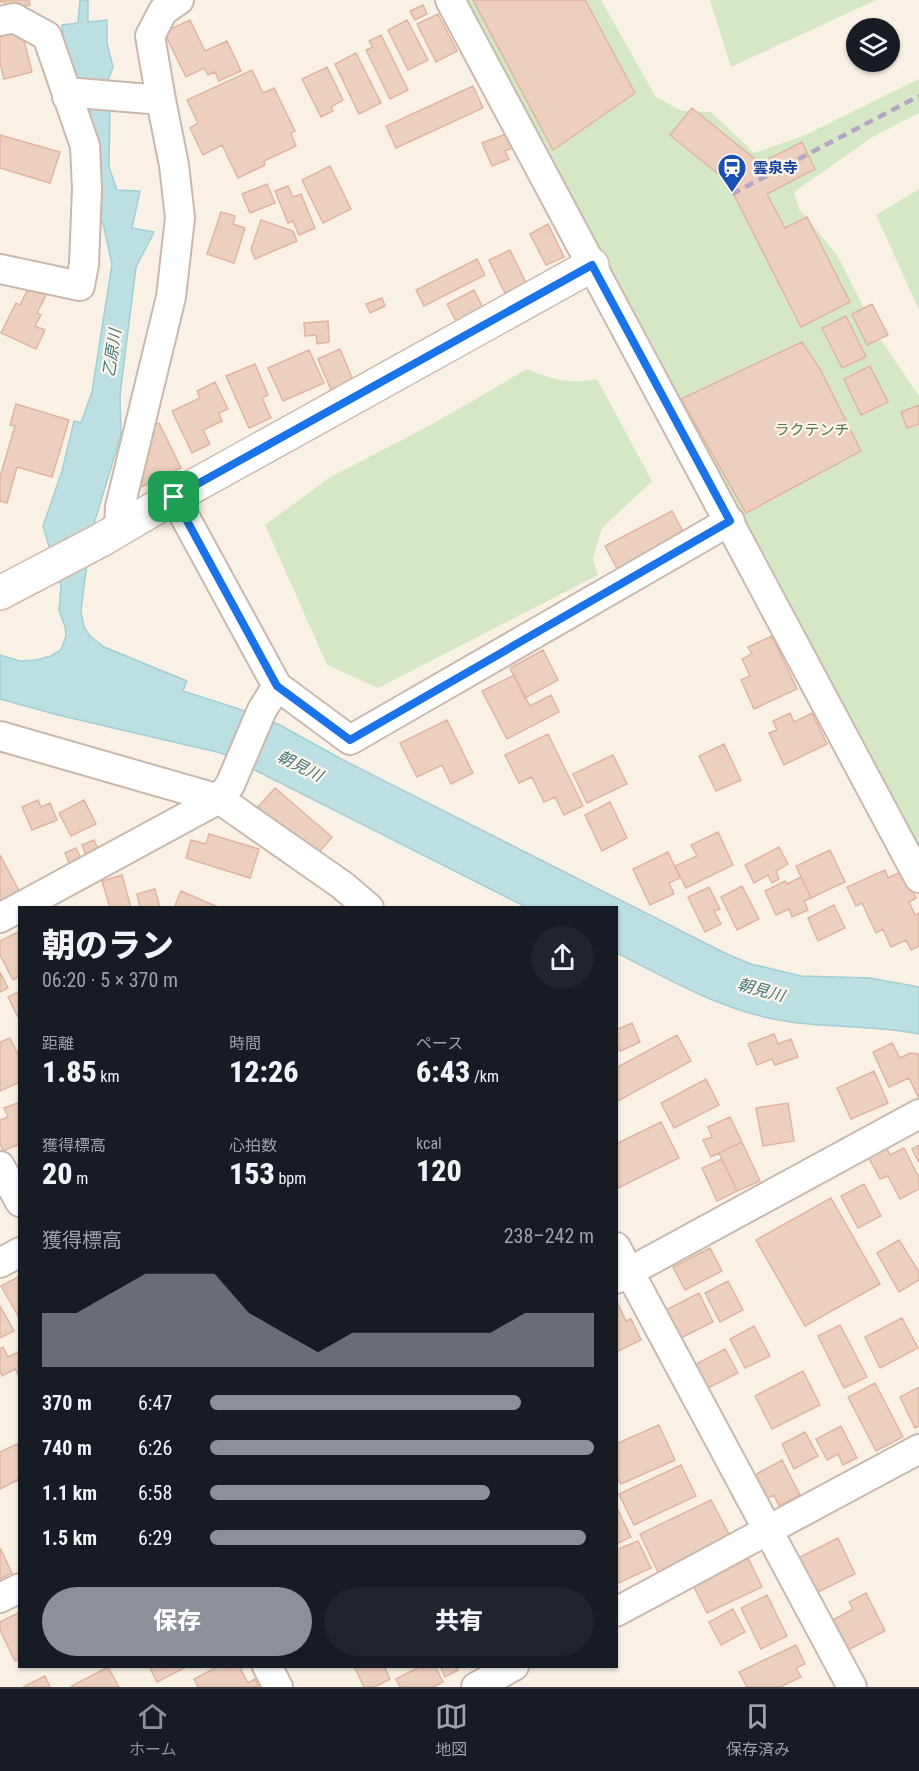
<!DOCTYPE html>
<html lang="ja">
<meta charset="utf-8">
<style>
:root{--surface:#171b24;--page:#20242c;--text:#f1f3f6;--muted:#9ea1a6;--line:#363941;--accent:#8c9099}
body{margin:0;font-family:"Roboto Condensed","Noto Sans JP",sans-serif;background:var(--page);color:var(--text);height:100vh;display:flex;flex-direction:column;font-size:22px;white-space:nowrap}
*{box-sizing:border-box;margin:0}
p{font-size:20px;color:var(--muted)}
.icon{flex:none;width:33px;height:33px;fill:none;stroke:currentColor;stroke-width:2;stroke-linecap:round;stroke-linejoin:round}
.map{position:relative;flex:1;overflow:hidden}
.panel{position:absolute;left:18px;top:906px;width:600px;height:762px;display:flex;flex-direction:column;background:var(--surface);border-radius:0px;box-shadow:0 2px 4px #0004}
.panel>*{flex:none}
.tools{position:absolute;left:846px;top:18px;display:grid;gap:12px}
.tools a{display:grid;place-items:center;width:54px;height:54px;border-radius:50%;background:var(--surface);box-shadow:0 2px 4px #0004;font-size:30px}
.pin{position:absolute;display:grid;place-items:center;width:51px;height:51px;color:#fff;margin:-26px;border-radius:12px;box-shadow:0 3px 9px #0006}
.round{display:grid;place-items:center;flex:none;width:63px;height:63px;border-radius:32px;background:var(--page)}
.headline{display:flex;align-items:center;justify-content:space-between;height:102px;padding:0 24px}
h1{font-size:33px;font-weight:800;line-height:45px}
.metrics{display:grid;grid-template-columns:repeat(3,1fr);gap:9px;height:102px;padding:6px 24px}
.metrics div{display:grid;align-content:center}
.metrics b{font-size:30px;font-weight:800}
.metrics small{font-size:16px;font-weight:400}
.metrics p{font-size:16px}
.chart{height:168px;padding:12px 24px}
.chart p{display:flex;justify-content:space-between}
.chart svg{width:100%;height:108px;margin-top:6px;fill:var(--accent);opacity:.7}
.primary-button{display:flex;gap:12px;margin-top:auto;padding:12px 24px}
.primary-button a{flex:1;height:69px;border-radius:36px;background:var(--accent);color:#fff;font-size:24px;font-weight:800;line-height:69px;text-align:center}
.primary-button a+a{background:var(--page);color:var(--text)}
ul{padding:0 24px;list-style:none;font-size:20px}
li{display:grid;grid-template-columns:96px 72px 1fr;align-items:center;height:45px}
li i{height:15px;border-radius:8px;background:var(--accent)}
.tabs{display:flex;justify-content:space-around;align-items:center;height:84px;border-top:2px solid var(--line);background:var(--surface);font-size:16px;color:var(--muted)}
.tabs a{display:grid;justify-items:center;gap:3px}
.tabs .current{color:var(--accent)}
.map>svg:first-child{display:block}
</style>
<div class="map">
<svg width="919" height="1687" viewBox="0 0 919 1687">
<rect width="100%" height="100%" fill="#faf1e6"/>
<path fill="#d5e7c5" d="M458,0H601L656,97L682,111L711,112L754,153L803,136L919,79V113L874,136L794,192L799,209L837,255L879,337L919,396V848Z
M710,0H876L731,67Z
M919,189V310L876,215Z
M527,369C551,379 572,385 597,379L652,481L602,528L593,559L598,575L378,688L327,665L265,525L329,478L436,422Z"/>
<path fill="#bcdfe2" stroke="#a3cfd3" stroke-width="1.5" d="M80,0H88V22L107,20V43L113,67L107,83L110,106L109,167L117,190L140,191L132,228L154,232L136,267L120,395L121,435L93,527L84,585L81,612L84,627L90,636L104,647L187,681L183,691L236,708L280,725L343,760L729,955L751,964L801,976L870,978L919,987V1034C876,1025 833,1028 791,1022C726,1013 674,982 617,953L616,908L526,907L221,753L58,715L0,699V655L20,661L36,660L51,656L61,650L66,636L65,626L59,611L61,586L43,526L62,471L74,421L81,423L92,392L112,264L103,223L93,221L81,84L65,49L62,25L78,23Z"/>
<path fill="#edcfc0" stroke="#dfb5a1" stroke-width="1.5" d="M0,0H29L30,5L6,9L5,2H0Z
M473,0H585L635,93L553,150Z
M423,5L427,14L415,20L410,11Z
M438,14L457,51L436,62L417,24Z
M190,20L205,51L227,41L241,71L219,81L215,72L208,75L204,68L186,77L164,32Z
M407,20L428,60L408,70L388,30Z
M20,25L32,72L4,79L0,63V30Z
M381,35L408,90L390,99L366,50L373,47L369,41Z
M356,53L381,103L359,114L335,64Z
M327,67L343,100L331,107L333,111L321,117L302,79Z
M252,70L263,93L274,88L295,131L291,133L296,146L264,161L265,165L238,178L222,145L203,155L190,128L198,123L187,100Z
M473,86L483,108L396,148L386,126Z
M692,108L760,163L802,142L815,169L767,194L785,228L807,217L850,302L801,327L727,181L670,135Z
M506,134L512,148L505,151L509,159L492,166L482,143Z
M0,135L60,152L50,183L0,168Z
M330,166L351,209L323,223L302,180Z
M267,184L275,203L250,213L242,194Z
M288,186L293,197L301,194L315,228L299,235L293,221L288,223L275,191Z
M221,212L235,216L233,224L245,228L234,263L207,254Z
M261,220L293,231L297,241L255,259L251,249Z
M548,224L564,257L546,265L530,234Z
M510,250L526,283L505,293L489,260Z
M477,259L485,275L424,306L416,290Z
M30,285L47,293L37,313L41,315L35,326L45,330L36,349L1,333L16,303L20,305Z
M474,290L483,308L456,321L447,304Z
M382,298L385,306L370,313L366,304Z
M872,304L888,335L867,345L852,314Z
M846,316L866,357L842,368L822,328Z
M328,321L329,342L317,344L316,335L305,336L304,323Z
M802,342L820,369L861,451L746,513L681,399Z
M340,349L353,380L331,390L318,359Z
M309,350L324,383L283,401L268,368Z
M255,364L268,395L262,398L271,418L249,428L226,376Z
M870,366L888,402L861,415L844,379Z
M215,382L228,409L219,413L222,421L203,430L210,444L192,453L172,411L200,398L197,391Z
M16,404L69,420L52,477L17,467L7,503L0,501V477L15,426L10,425Z
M919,405V424L907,428L901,412Z
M159,423L181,468L137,489L143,447L152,443L146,429Z
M672,511L687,539L620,574L605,546Z
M772,636L797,689L754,709L741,680L750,676L742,659L752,654L748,647Z
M543,650L558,680L525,698L510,668Z
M514,675L530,706L551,695L559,712L507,739L482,691Z
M790,713L794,722L812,713L827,744L784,765L769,733L777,730L773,721Z
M447,720L473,773L451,784L442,765L417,777L400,743Z
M548,734L583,806L564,815L555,797L544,802L532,777L519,783L505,755Z
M724,744L741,780L716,791L699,756Z
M613,755L627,784L587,803L573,774Z
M275,788L332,837L315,857L258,807Z
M38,800L41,807L50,803L57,820L32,830L22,807Z
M84,800L96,824L71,836L59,813Z
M610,802L627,838L602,851L585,815Z
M718,832L733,865L686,888L675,866L697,856L691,845Z
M209,834L259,849L250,878L186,858L191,840L206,844Z
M94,840L101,855L88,860L82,845Z
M779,847L788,864L776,871L779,879L772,883L768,875L754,883L745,865Z
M76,848L85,867L73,872L65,853Z
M830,850L845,882L811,898L796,866Z
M668,852L680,878L669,883L674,894L650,905L633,869Z
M0,855L24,900L0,913Z
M885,870L888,878L903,871L916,898L909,902L915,915L919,913V946L911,950L906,940L891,947L883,929L876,933L862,903L856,906L847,887Z
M122,875L131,908H110L102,881Z
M801,877L811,898L804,901L808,910L792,917L789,909L776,915L765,891L785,881L787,884Z
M742,886L759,919L737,930L721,897Z
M709,887L720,909L714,911L721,924L705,932L688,897Z
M155,889L160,908H140L137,894Z
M181,891L220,908H174Z
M834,905L845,928L818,941L808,918Z
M20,931V976L13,980L0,955V941Z
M0,972L8,988L0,992Z
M20,991V1021L8,997Z
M632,1023L640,1042L620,1051L616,1044V1030Z
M774,1034L778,1044L791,1039L798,1057L775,1065L772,1059L757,1065L748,1044Z
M677,1035L691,1061L616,1102V1068Z
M10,1038L20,1058V1082L0,1091V1042Z
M892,1043L900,1058L910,1053L919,1054V1099L909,1078L889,1087L873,1052Z
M874,1071L888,1103L851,1119L837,1088Z
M706,1079L719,1105L674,1128L661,1103Z
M20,1102V1144L3,1151L0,1143V1120L8,1117L4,1108Z
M788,1103L794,1141L763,1146L756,1108Z
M730,1117L742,1142L711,1157L703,1140L712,1137L708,1127Z
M661,1122L679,1158L616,1189V1144Z
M742,1142L760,1181L737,1191L719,1153Z
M919,1145V1163L912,1149Z
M886,1146L890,1155L904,1148L919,1178V1189L900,1199L888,1176L880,1179L868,1156Z
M722,1159L737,1191L717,1201L702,1168Z
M864,1184L881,1216L858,1228L841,1196Z
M831,1198L880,1284L805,1326L756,1240Z
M899,1240L919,1272V1280L899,1292L877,1253Z
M710,1248L722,1271L685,1290L673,1267Z
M20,1276V1319L1,1286Z
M728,1281L743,1310L720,1322L705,1293Z
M699,1293L713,1322L677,1340L662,1312Z
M616,1300L626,1321L631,1319L641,1340L616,1352Z
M0,1306L14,1331L0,1338Z
M902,1318L918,1348L880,1368L865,1337Z
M840,1325L867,1377L844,1388L818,1336Z
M754,1326L770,1356L745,1368L730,1339Z
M3,1347L8,1357L20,1351V1378L15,1369L2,1376L0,1371V1349Z
M725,1349L738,1373L708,1388L696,1364Z
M803,1371L820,1405L772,1429L755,1396Z
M875,1383L903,1437L876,1451L848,1397Z
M919,1387V1426L915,1428L900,1397Z
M659,1425L675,1460L621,1484L616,1476V1444Z
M841,1426L857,1458L843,1465L838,1454L827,1460L816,1439Z
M805,1432L818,1456L794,1469L782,1444Z
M17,1444L20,1449V1479L0,1489V1452Z
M782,1460L800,1495L779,1506L774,1495L765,1499L753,1476Z
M681,1465L696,1496L634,1525L619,1494Z
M711,1500L730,1536L658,1572L640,1534Z
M616,1506L631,1537L616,1544Z
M838,1538L855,1574L816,1593L798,1558Z
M638,1541L651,1568L616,1584V1550Z
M0,1548L12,1573L0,1579Z
M747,1556L762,1587L707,1613L692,1583Z
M866,1593L885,1631L848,1650L833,1620L853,1609L849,1602Z
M767,1595L787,1636L761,1649L741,1608Z
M733,1609L745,1632L721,1645L709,1622Z
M20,1612V1658L15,1661L0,1630V1622Z
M796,1645L805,1664L796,1668L801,1677L780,1687H747L739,1672Z
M149,1666H188L157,1682Z
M219,1666H239L248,1683L255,1679L259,1687H198L194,1679Z
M354,1666H384L390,1679L375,1687H364Z
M421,1666H435L443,1682L433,1687H400L396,1679Z
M440,1666H457L458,1670L445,1677Z
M108,1667L119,1687H70Z
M45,1676L50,1687H23Z"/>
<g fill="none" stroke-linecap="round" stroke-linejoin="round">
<g stroke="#cbb8ad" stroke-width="32">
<path id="street" d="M450,0L919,878
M0,21L14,18L47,36L85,146L87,189L84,264L80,286L0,269
M67,97L78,93L161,100L150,36L163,11L179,0
M119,530L120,507L171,297L180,218L174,165L161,100
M277,686L350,740L730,521
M0,736L219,799L342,885L369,908
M0,918L219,799L230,785L262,710L277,686L174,497
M0,1166L20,1202
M616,1247L852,1687
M0,1263L20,1252
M616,1279L919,1114
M0,1598L20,1588
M616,1612L919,1449
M267,1666L278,1687
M476,1687L514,1666"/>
</g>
<g stroke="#cfbaad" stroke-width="36">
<path id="secondary" d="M0,593L101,540L174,497L592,265"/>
</g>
<use href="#street" stroke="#fff" stroke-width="28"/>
<use href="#secondary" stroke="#fff" stroke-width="33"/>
<path stroke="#b3a5c3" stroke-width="4.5" stroke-dasharray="9 6" stroke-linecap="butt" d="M732,194L919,96"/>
</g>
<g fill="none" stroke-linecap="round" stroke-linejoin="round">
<g stroke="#fff" stroke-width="12">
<path id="route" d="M592,265L730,521L350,740L277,686L174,497Z"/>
</g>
<use href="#route" stroke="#1a73e8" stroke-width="8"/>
</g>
<defs>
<g id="station-pin" transform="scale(1.5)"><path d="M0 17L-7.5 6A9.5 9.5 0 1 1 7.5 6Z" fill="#1a4fb4" stroke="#fdf5ec"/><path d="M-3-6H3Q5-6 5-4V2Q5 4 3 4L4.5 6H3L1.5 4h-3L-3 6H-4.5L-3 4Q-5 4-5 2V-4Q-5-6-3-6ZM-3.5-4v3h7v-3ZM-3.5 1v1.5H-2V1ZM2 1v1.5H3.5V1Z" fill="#fff"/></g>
</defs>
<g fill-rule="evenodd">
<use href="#station-pin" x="732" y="168"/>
</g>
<g text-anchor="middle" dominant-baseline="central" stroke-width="4.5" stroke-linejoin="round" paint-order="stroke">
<g font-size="15" font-weight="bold" fill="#164399" stroke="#fdf5ec" text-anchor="start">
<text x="753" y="168">雲泉寺</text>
</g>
<g font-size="15" fill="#577646" stroke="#fdf5ec">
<text x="812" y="430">ラクテンチ</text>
</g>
<g font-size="16" font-style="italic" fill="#45777c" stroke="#fdf5ec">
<text transform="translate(112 353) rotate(-82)">乙原川</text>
<text transform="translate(300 766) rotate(27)">朝見川</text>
<text transform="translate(761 990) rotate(15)">朝見川</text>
</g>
</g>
</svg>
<div class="tools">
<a><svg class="icon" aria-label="layers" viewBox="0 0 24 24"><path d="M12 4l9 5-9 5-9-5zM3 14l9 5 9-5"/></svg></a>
</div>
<div class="pin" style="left:174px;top:497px;background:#1e9e55"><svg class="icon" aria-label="arrive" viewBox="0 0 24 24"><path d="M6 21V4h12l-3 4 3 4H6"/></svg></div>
<section class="panel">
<div class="headline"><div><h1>朝のラン</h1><p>06:20 · 5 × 370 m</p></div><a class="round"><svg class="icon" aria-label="share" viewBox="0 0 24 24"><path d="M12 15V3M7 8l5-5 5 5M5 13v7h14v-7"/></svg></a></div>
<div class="metrics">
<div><p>距離</p><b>1.85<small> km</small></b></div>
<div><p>時間</p><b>12:26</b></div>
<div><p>ペース</p><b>6:43<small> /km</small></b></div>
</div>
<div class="metrics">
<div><p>獲得標高</p><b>20<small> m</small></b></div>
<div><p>心拍数</p><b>153<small> bpm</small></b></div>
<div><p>kcal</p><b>120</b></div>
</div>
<div class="chart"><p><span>獲得標高</span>238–242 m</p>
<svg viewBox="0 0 160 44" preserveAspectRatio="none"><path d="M0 44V22L10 22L20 14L30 6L40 6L50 6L60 22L70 30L80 38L90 30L100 30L110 30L120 30L130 30L140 22L150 22L160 22V44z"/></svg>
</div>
<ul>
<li><b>370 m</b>6:47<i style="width:81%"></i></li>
<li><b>740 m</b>6:26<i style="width:100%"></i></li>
<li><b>1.1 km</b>6:58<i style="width:73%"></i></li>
<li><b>1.5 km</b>6:29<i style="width:98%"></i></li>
</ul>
<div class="primary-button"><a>保存</a><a>共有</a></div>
</section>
</div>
<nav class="tabs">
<a class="current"><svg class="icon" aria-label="home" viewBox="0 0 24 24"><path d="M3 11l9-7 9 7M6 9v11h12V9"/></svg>ホーム</a>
<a><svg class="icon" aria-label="map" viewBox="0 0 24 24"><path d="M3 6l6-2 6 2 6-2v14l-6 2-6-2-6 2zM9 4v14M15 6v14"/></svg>地図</a>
<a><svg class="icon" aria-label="saved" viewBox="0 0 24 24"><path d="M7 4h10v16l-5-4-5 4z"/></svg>保存済み</a>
</nav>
